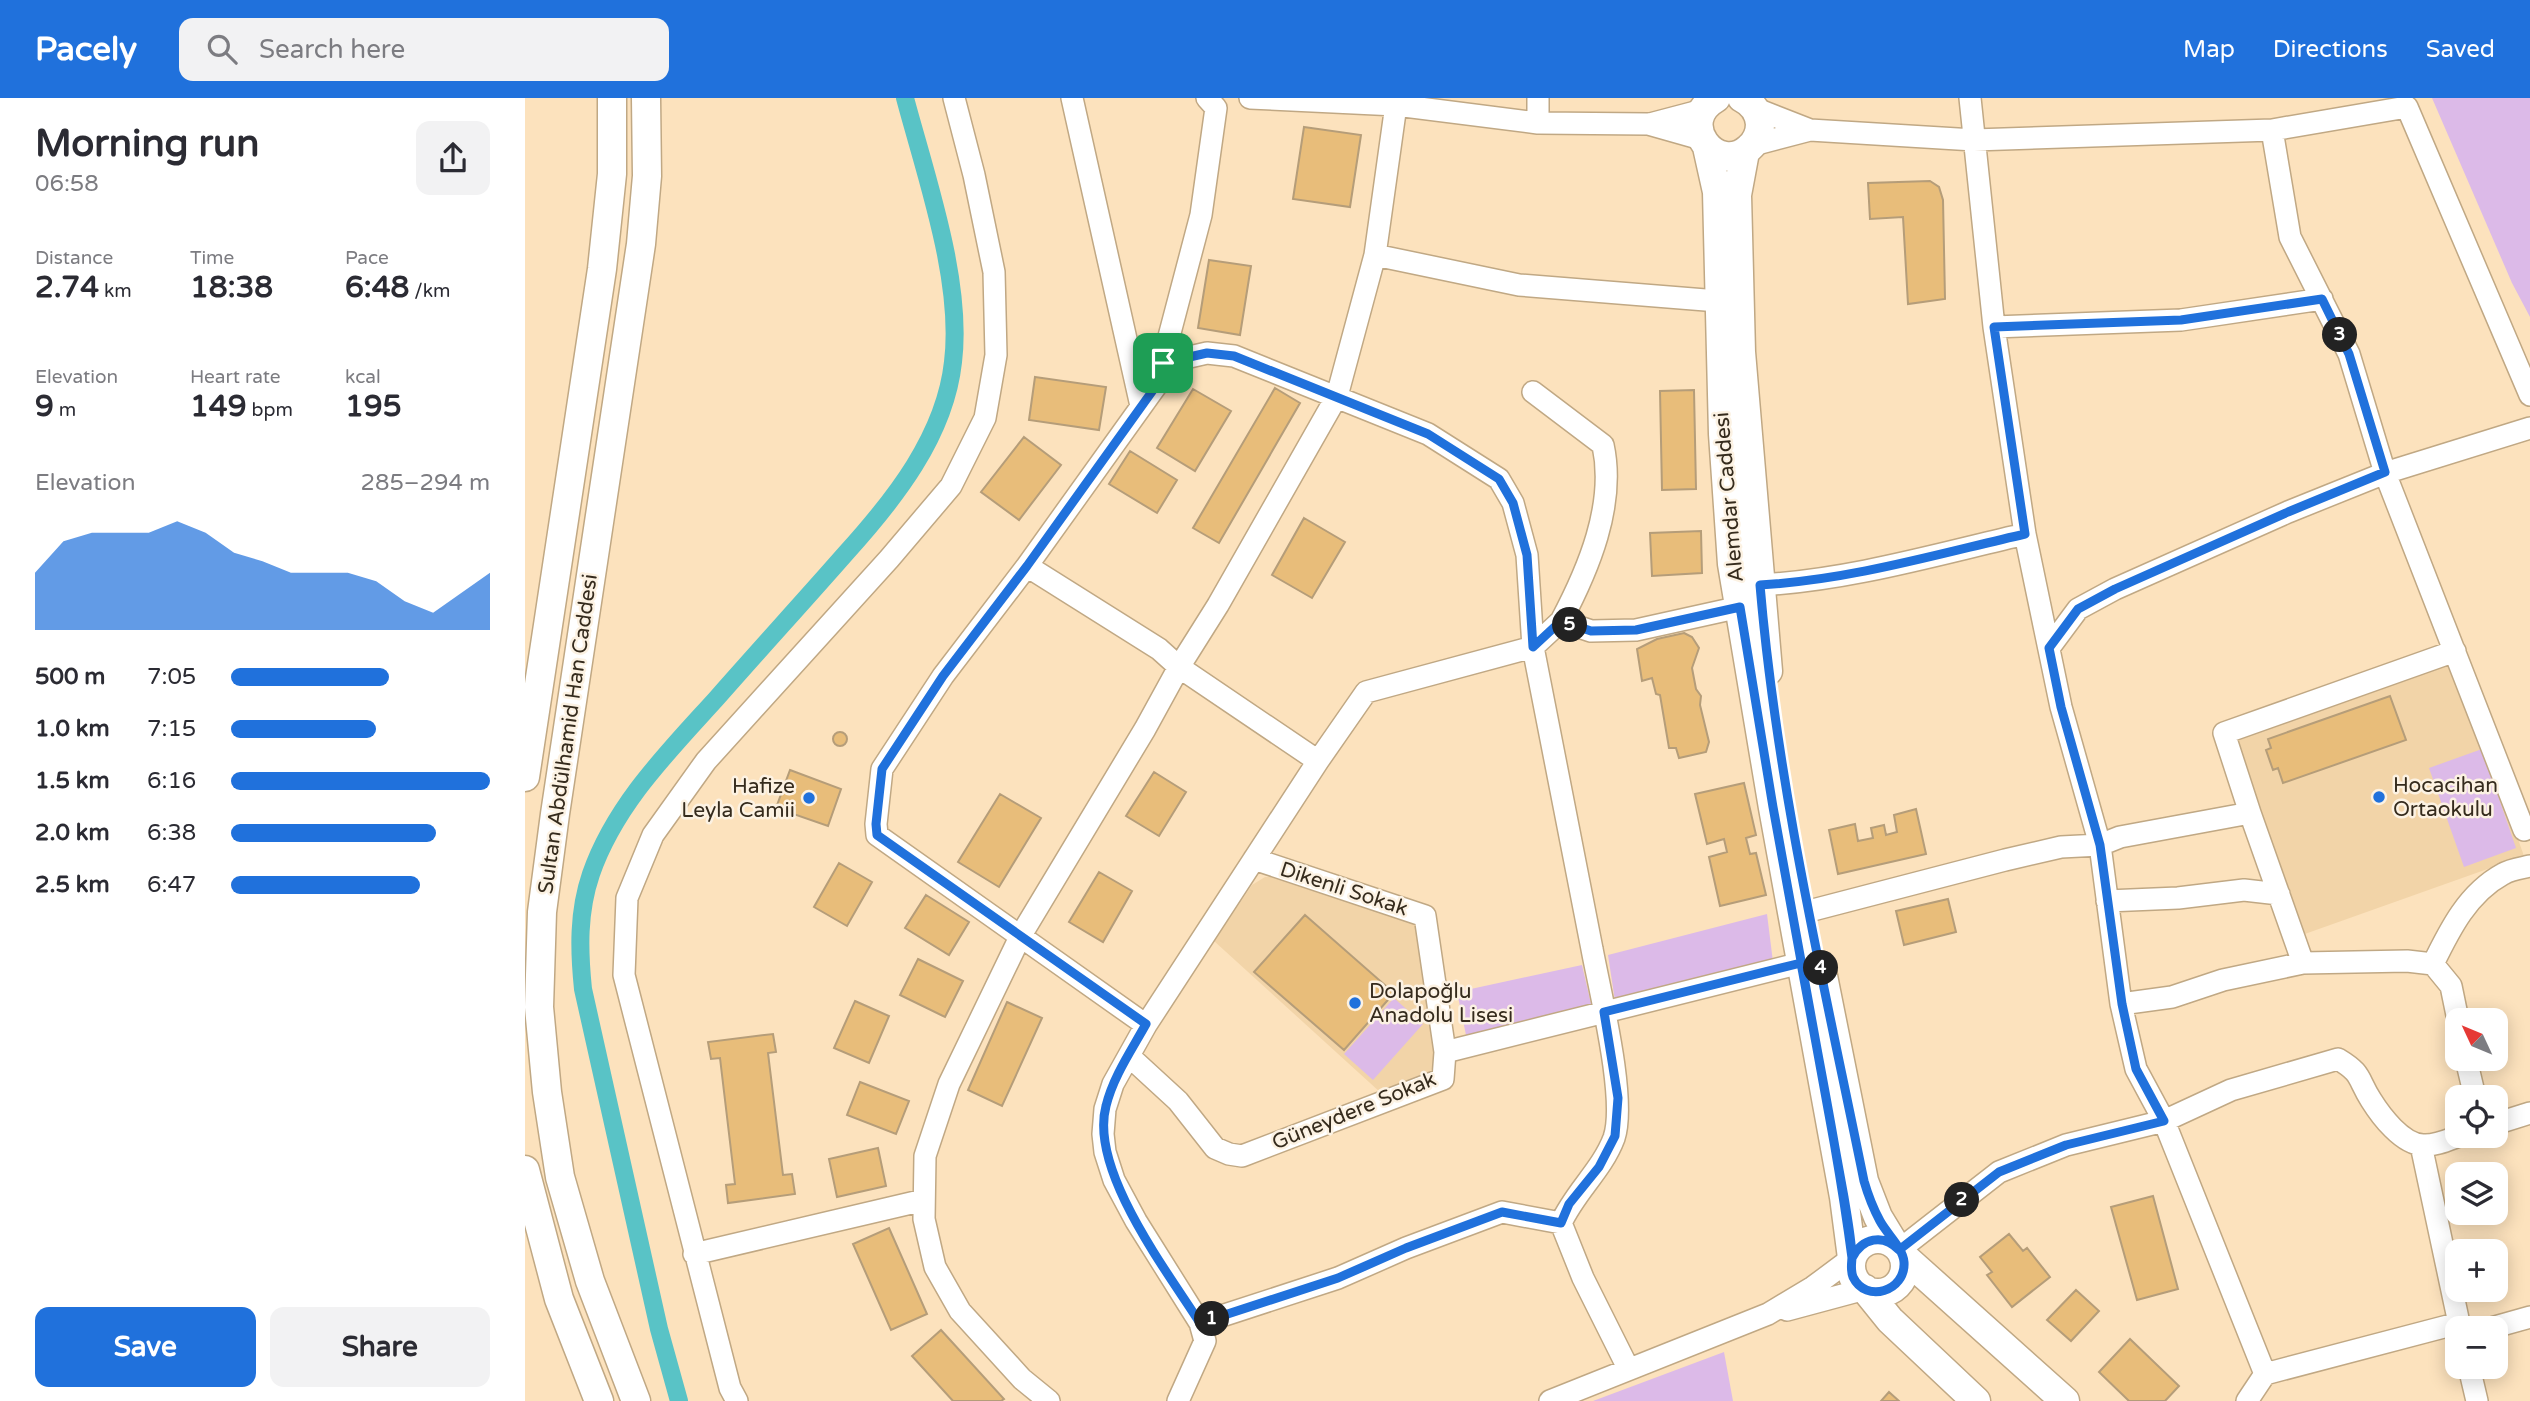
<!DOCTYPE html>
<meta charset="utf-8">
<style>
:root{--surface:#fff;--page:#f2f2f3;--text:#2b2b33;--muted:#7c7c81;--accent:#2071dc}
body{margin:0;font-family:"Varela Round",sans-serif;background:var(--page);color:var(--text);height:100vh;display:flex;flex-direction:column;font-size:26px;white-space:nowrap}
*{box-sizing:border-box;margin:0}
p{font-size:23px;color:var(--muted)}
.icon{flex:none;width:38px;height:38px;fill:none;stroke:currentColor;stroke-width:2;stroke-linecap:round;stroke-linejoin:round}
.map{position:relative;flex:1;overflow:hidden}
.panel{display:flex;flex-direction:column;background:var(--surface);width:525px}
.panel>*{flex:none}
.needle{width:46px;rotate:314deg}
.tools{position:absolute;left:1920px;top:910px;display:grid;gap:14px}
.tools a{display:grid;place-items:center;width:63px;height:63px;border-radius:14px;background:var(--surface);box-shadow:0 4px 18px #0003;font-size:35px}
.pin{position:absolute;display:grid;place-items:center;width:60px;height:60px;color:#fff;margin:-30px;border-radius:14px;box-shadow:0 4px 10px #0006}
.km{position:absolute;width:35px;height:35px;margin:-18px;border-radius:50%;background:#222;color:#fff;font-size:19px;line-height:35px;text-align:center}
.round{display:grid;place-items:center;flex:none;width:74px;height:74px;border-radius:14px;background:var(--page)}
.overview{display:flex;align-items:center;justify-content:space-between;height:119px;padding:0 35px}
h1{font-size:38px;font-weight:800;line-height:52px}
.figures{display:grid;grid-template-columns:repeat(3,1fr);gap:10px;height:119px;padding:7px 35px}
.figures div{display:grid;align-content:center}
.figures b{font-size:30px;font-weight:800}
.figures small{font-size:19px;font-weight:400}
.figures p{font-size:19px}
.chart{height:196px;padding:14px 35px}
.chart p{display:flex;justify-content:space-between}
.chart svg{width:100%;height:126px;margin-top:7px;fill:var(--accent);opacity:.7}
.primary-button{display:flex;gap:14px;margin-top:auto;padding:14px 35px}
.primary-button a{flex:1;height:80px;border-radius:14px;background:var(--accent);color:#fff;font-size:28px;font-weight:800;line-height:80px;text-align:center}
.primary-button a+a{background:var(--page);color:var(--text)}
ul{padding:0 35px;list-style:none;font-size:23px}
li{display:grid;grid-template-columns:112px 84px 1fr;align-items:center;height:52px}
li i{height:18px;border-radius:9px;background:var(--accent)}
header{display:flex;align-items:center;gap:42px;box-sizing:border-box;height:98px;padding:0 35px;background:var(--accent);color:#fff}
header strong{font-size:33px}
nav{display:flex;gap:38px;margin-inline-start:auto;font-size:24px}
.search{width:490px;height:63px;background:var(--page);display:flex;align-items:center;gap:18px;box-sizing:border-box;padding:0 24px;border-radius:14px;color:var(--muted);font-size:26px}
main{display:flex;flex:1;min-height:0}
.map>svg:first-child{display:block}
</style>
<header>
<strong>Pacely</strong>
<div class="search"><svg class="icon" aria-label="search" viewBox="0 0 24 24"><circle cx="10" cy="10" r="6"/><path d="M15 15l6 6"/></svg>Search here</div>
<nav><a>Map</a><a>Directions</a><a>Saved</a></nav>
</header>
<main>
<section class="panel">
<div class="overview"><div><h1>Morning run</h1><p>06:58</p></div><a class="round"><svg class="icon" aria-label="share" viewBox="0 0 24 24"><path d="M12 15V3M7 8l5-5 5 5M5 13v7h14v-7"/></svg></a></div>
<div class="figures">
<div><p>Distance</p><b>2.74<small> km</small></b></div>
<div><p>Time</p><b>18:38</b></div>
<div><p>Pace</p><b>6:48<small> /km</small></b></div>
</div>
<div class="figures">
<div><p>Elevation</p><b>9<small> m</small></b></div>
<div><p>Heart rate</p><b>149<small> bpm</small></b></div>
<div><p>kcal</p><b>195</b></div>
</div>
<div class="chart"><p><span>Elevation</span>285–294 m</p>
<svg viewBox="0 0 160 44" preserveAspectRatio="none"><path d="M0 44V24L10 13L20 10L30 10L40 10L50 6L60 10L70 17L80 20L90 24L100 24L110 24L120 27L130 34L140 38L150 31L160 24V44z"/></svg>
</div>
<ul>
<li><b>500 m</b>7:05<i style="width:61%"></i></li>
<li><b>1.0 km</b>7:15<i style="width:56%"></i></li>
<li><b>1.5 km</b>6:16<i style="width:100%"></i></li>
<li><b>2.0 km</b>6:38<i style="width:79%"></i></li>
<li><b>2.5 km</b>6:47<i style="width:73%"></i></li>
</ul>
<div class="primary-button"><a>Save</a><a>Share</a></div>
</section>
<div class="map">
<svg width="2005" height="1303" viewBox="0 0 2005 1303">
<rect width="100%" height="100%" fill="#fce2bd"/>
<path fill="#f2d4a8" d="M1928,559L1999,758L1777,837L1709,640Z
M740,779H747L891,827L910,967L904,975L856,995L689,843L727,787Z"/>
<path fill="#dcbae8" d="M1907,0H2005V219L1987,185Z
M1957,651L1991,750L1939,769L1904,670Z
M1242,816L1248,864L1090,903L1083,857Z
M1057,867L1067,910L941,937L932,894Z
M869,900L898,926L848,982L819,956Z
M1199,1254L1208,1303H1068Z"/>
<g fill="none" stroke-linecap="round" stroke-linejoin="round">
<path stroke="#59c3c6" stroke-width="18" d="M154,1303L134,1231L58,891C54,852 53,814 66,776C90,707 142,655 191,601C234,552 278,504 321,455C369,402 420,338 428,264C438,183 401,79 380,0"/>
</g>
<path fill="#e8bd7a" stroke="#b59d79" stroke-width="2" d="M779,29L836,37L825,109L768,101Z
M1405,83L1414,89L1418,102L1420,201L1383,206L1378,119L1345,121L1343,85Z
M684,162L726,168L715,237L673,230Z
M510,279L581,289L574,332L504,322Z
M750,290L775,305L694,445L668,430Z
M668,291L706,313L670,373L632,350Z
M1169,292L1171,391L1137,392L1135,293Z
M499,339L536,367L494,422L456,394Z
M605,353L652,382L632,415L584,386Z
M779,420L820,444L787,500L747,477Z
M1176,433L1177,475L1127,478L1125,435Z
M1159,535L1167,539L1174,550L1167,570L1171,591L1176,598L1175,607L1184,644L1181,654L1154,660L1151,650H1144L1135,597L1131,596L1127,580L1117,583L1112,551L1132,541Z
M1865,598L1881,642L1758,685L1753,670L1748,672L1741,652L1746,650L1743,641Z
M308 641a7 7 0 1 1 14 0a7 7 0 1 1-14 0Z
M265,672L316,691L303,728L251,710Z
M629,674L661,694L634,738L601,718Z
M1219,685L1231,737L1221,740L1225,756L1231,755L1241,797L1195,808L1184,759L1202,754L1199,741L1182,746L1170,696Z
M475,696L516,720L474,789L433,764Z
M1391,711L1401,756L1313,776L1304,732L1330,726L1333,743L1348,740L1346,730L1359,727L1361,737L1372,734L1369,717Z
M314,765L347,784L322,828L289,809Z
M574,774L607,793L578,844L544,824Z
M401,797L444,824L424,857L380,830Z
M1423,801L1431,834L1379,847L1371,813Z
M780,817L869,895L819,952L729,874Z
M393,861L438,883L420,919L375,897Z
M330,903L364,918L344,965L309,950Z
M482,904L517,920L477,1008L443,992Z
M248,936L251,954L243,955L258,1077L267,1076L270,1096L203,1105L201,1087L210,1086L195,960L186,961L183,944Z
M335,984L384,1003L371,1036L322,1017Z
M353,1050L361,1088L312,1099L304,1061Z
M1628,1098L1653,1191L1612,1202L1586,1109Z
M364,1130L402,1216L366,1232L328,1146Z
M1484,1136L1498,1153L1502,1150L1525,1179L1487,1209L1462,1177L1467,1174L1455,1159Z
M1551,1192L1574,1213L1546,1243L1522,1222Z
M416,1232L479,1301L476,1303H428L387,1258Z
M1605,1241L1654,1288L1640,1303H1604L1574,1274Z
M1364,1294L1374,1303H1356Z"/>
<g fill="none" stroke-linecap="round" stroke-linejoin="round">
<g stroke="#c0a884" stroke-width="24">
<path id="minor" d="M547,0L616,308
M871,0V7L1013,25L1123,26L1176,41
M1445,0L1469,229L1500,436L1536,609L1575,747L1596,906L1611,971L1639,1023L1740,1276
M1229,10L1285,32
M1013,25V0
M1125,26L1178,12
M1747,32L1765,139L1824,256L1860,375L1999,732
M1228,47L1285,32L1449,42L1747,32L1882,9L2005,297
M850,157L994,187L1193,203
M1469,229L1656,222L1797,201
M638,265L682,255L709,258L903,336L974,381L988,405L1002,457L1008,549L841,594L793,663L621,927L588,986L580,1011L578,1036L580,1054L589,1082L611,1123L675,1225L680,1243L653,1303
M1008,294L1078,347C1091,407 1063,472 1036,523
M502,468L634,551L654,569L793,663
M1235,487C1325,482 1413,456 1500,436
M1524,550L1553,511L1590,491L1763,414L1860,375L2005,330
M1725,715L1699,635L1930,553
M729,761L900,818L920,954
M1582,803L1653,800L1719,792L1754,796
M1284,813L1480,762L1536,749L1575,747L1595,739L1725,715L1778,865L1882,863L1908,866L1926,888L1933,922
M1908,866C1925,831 1943,795 1978,776C1986,771 1997,770 2005,768
M1596,906L1647,899L1698,882L1778,865
M621,927L352,737L351,726L357,671L418,578L502,468L631,288L676,117L691,10L682,0
M604,958L653,1003L690,1050L704,1056L717,1058L918,981L920,954L1276,865
M1941,961L1950,999
M1970,1026L2005,1015
M1896,1047L1935,1230
M1374,1152L1474,1074L1541,1047L1639,1023L1706,992L1813,961C1838,976 1832,980 1846,1002C1856,1018 1877,1046 1898,1047C1910,1048 1923,1042 1934,1038
M169,1156L399,1102
M1262,1212L1340,1191
M675,1225L813,1180L881,1150L977,1114L1036,1125
M1966,1230L2005,1219
M1944,1269L1952,1303
M1103,1270L1058,1180L1036,1125C1050,1094 1077,1072 1089,1040C1102,1002 1075,894 1067,851C1047,750 1027,649 1008,549L1036,523L1066,533L1111,532L1215,509
M212,1303L205,1290L99,877L102,800L128,737L181,663L364,461L426,388L460,320L471,257L469,174L449,77L429,0
M524,1303L497,1281L435,1213L410,1169L399,1121L400,1058L424,986L496,837L620,631L654,569L693,507L812,298L850,157L871,7L725,0
M1025,1303L1243,1216L1288,1189L1327,1160
M1722,1303L1740,1276L1934,1225"/>
</g>
<g stroke="#c0a884" stroke-width="31">
<path id="major" d="M1191,0C1149,24 1192,79 1224,50C1231,44 1235,35 1235,26C1234,15 1227,5 1217,0
M1182,49L1192,94L1198,336L1207,466L1248,710L1319,1099L1327,1160
M1220,54L1212,97L1216,254L1243,573
M0,679L77,171L87,76V0
M1298,878L1339,1083L1353,1119L1370,1147
M0,1072L34,1201L74,1303
M1326 1168a27 27 0 1 1 54 0a27 27 0 1 1-54 0Z
M1378,1158L1540,1303
M1340,1191L1365,1222L1451,1303
M111,1303L65,1183L35,1079L22,994L14,909L17,814L30,716L116,146L122,78L121,0"/>
</g>
<use href="#minor" stroke="#fff" stroke-width="21"/>
<use href="#major" stroke="#fff" stroke-width="28"/>
</g>
<g fill="none" stroke-linecap="round" stroke-linejoin="round">
<g stroke="#fff" stroke-width="14">
<path id="route" d="M638,265L631,288L502,468L418,578L357,671L351,726L352,737L621,926C606,953 588,979 581,1008C564,1072 642,1173 675,1225L813,1180L881,1150L977,1114L1036,1125L1044,1106L1074,1069L1090,1038L1093,1000L1079,914L1276,865C1294,963 1314,1061 1327,1160C1337,1140 1358,1135 1374,1152L1474,1074L1541,1047L1639,1023L1611,971L1597,906L1575,747L1536,609L1524,550L1553,511L1590,491L1763,414L1860,374L1824,256L1797,201L1656,222L1469,229L1500,436C1413,456 1325,482 1235,487C1252,688 1299,886 1339,1083C1343,1097 1348,1110 1355,1123C1362,1136 1378,1150 1379,1164C1381,1193 1341,1206 1328,1179C1325,1171 1327,1165 1327,1158C1326,1138 1322,1118 1319,1099L1248,709L1215,509L1111,532L1066,533L1036,523L1008,549L1002,457L988,405L974,381L903,336L709,258L682,255L638,265"/>
</g>
<use href="#route" stroke="#2071dc" stroke-width="9"/>
</g>
<g fill="#2071dc" stroke="#fcf2e3" stroke-width="2.5">
<circle cx="1854" cy="699" r="7"/>
<circle cx="284" cy="700" r="7"/>
<circle cx="830" cy="905" r="7"/>
</g>
<g text-anchor="middle" dominant-baseline="central" stroke-width="5" stroke-linejoin="round" paint-order="stroke">
<g font-size="21" fill="#352b1d" stroke="#fcf2e3">
<text transform="translate(1204 399) rotate(-95)">Alemdar Caddesi</text>
<text transform="translate(43 636) rotate(-82)">Sultan Abdülhamid Han Caddesi</text>
<text transform="translate(819 791) rotate(18)">Dikenli Sokak</text>
<text transform="translate(829 1013) rotate(-22)">Güneydere Sokak</text>
</g>
<g font-size="21" fill="#352b1d" stroke="#fcf2e3" text-anchor="start">
<text x="1868" y="687">Hocacihan<tspan x="1868" dy="24">Ortaokulu</tspan></text>
<text x="270" y="688" text-anchor="end">Hafize<tspan x="270" dy="24">Leyla Camii</tspan></text>
<text x="844" y="893">Dolapoğlu<tspan x="844" dy="24">Anadolu Lisesi</tspan></text>
</g>
</g>
</svg>
<div class="tools">
<a><svg class="needle" viewBox="-14 -14 28 28"><path d="M0-13l5 13h-10z" fill="#e53935"/><path d="M0 13l5-13h-10z" fill="#7c7c81"/></svg></a>
<a><svg class="icon" aria-label="locate" viewBox="0 0 24 24"><circle cx="12" cy="12" r="6"/><path d="M12 2v4M12 18v4M2 12h4M18 12h4"/></svg></a>
<a><svg class="icon" aria-label="layers" viewBox="0 0 24 24"><path d="M12 4l9 5-9 5-9-5zM3 14l9 5 9-5"/></svg></a>
<a>+</a>
<a>−</a>
</div>
<div class="pin" style="left:638px;top:265px;background:#1e9e55"><svg class="icon" aria-label="arrive" viewBox="0 0 24 24"><path d="M6 21V4h12l-3 4 3 4H6"/></svg></div>
<b class="km" style="left:687px;top:1221px">1</b>
<b class="km" style="left:1437px;top:1102px">2</b>
<b class="km" style="left:1815px;top:237px">3</b>
<b class="km" style="left:1296px;top:870px">4</b>
<b class="km" style="left:1045px;top:527px">5</b>
</div>
</main>
